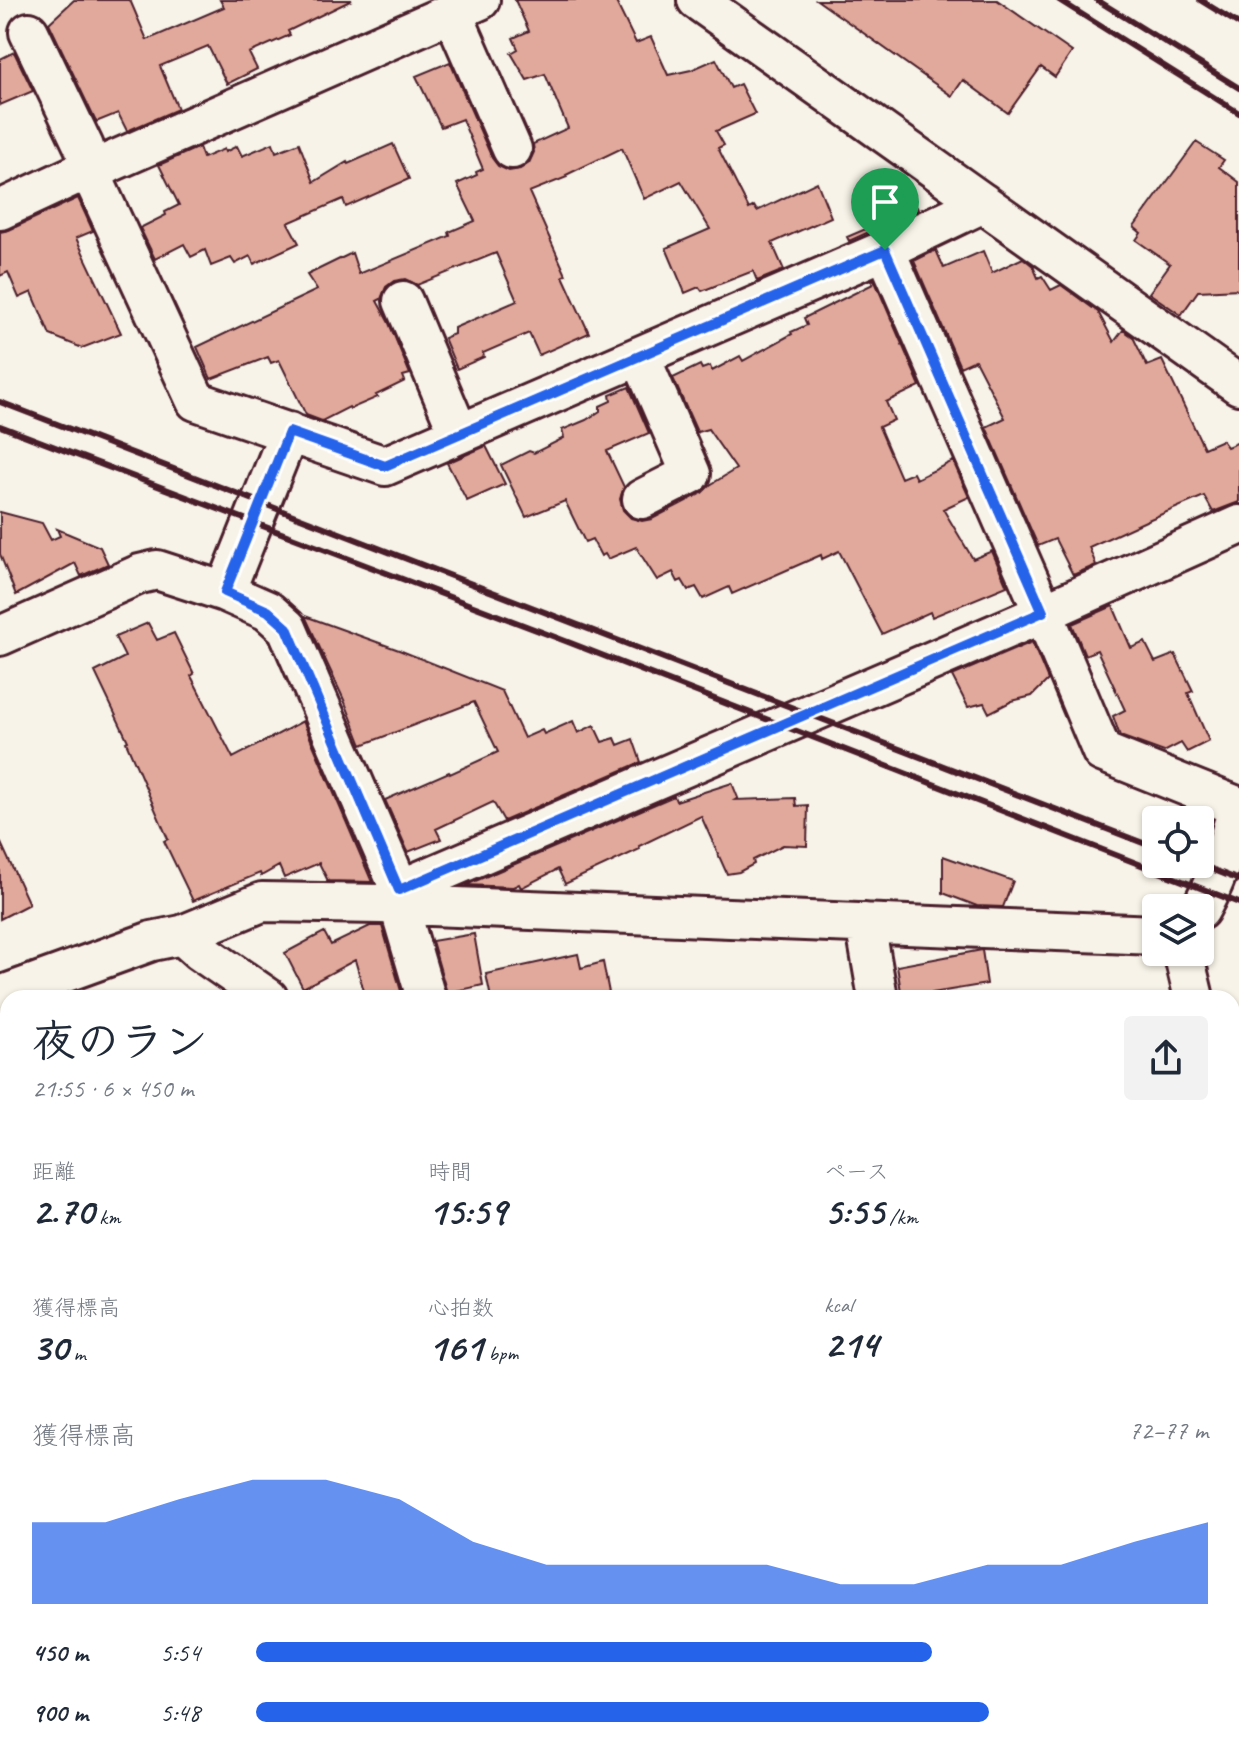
<!DOCTYPE html>
<html lang="ja">
<meta charset="utf-8">
<style>
:root{--surface:#fff;--page:#f2f2f3;--text:#1f2937;--muted:#747a83;--accent:#2563eb}
body{margin:0;font-family:Caveat,"Klee One",sans-serif;background:var(--page);color:var(--text);height:100vh;display:flex;flex-direction:column;font-size:30px;white-space:nowrap}
*{box-sizing:border-box;margin:0}
p{font-size:26px;color:var(--muted)}
.icon{flex:none;width:44px;height:44px;fill:none;stroke:currentColor;stroke-width:2;stroke-linecap:round;stroke-linejoin:round}
.map{position:relative;flex:1;overflow:hidden}
.sheet{position:absolute;left:0px;top:990px;width:1240px;height:768px;display:flex;flex-direction:column;background:var(--surface);border-radius:24px 24px 0 0;box-shadow:0 2px 6px #0004}
.sheet>*{flex:none}
.controls{position:absolute;left:1142px;top:806px;display:grid;gap:16px}
.controls a{display:grid;place-items:center;width:72px;height:72px;border-radius:8px;background:var(--surface);box-shadow:0 2px 6px #0004;font-size:40px}
.pin{position:absolute;display:grid;place-items:center;width:68px;height:68px;color:#fff;margin:-82px -34px;border-radius:50% 50% 50% 0;rotate:-45deg;box-shadow:0 0 8px #0007}
.pin .icon{rotate:45deg}
.round{display:grid;place-items:center;flex:none;width:84px;height:84px;border-radius:8px;background:var(--page)}
.head{display:flex;align-items:center;justify-content:space-between;height:136px;padding:0 32px}
h1{font-size:44px;font-weight:800;line-height:60px}
.figures{display:grid;grid-template-columns:repeat(3,1fr);gap:12px;height:136px;padding:8px 32px}
.figures div{display:grid;align-content:center}
.figures b{font-size:40px;font-weight:800}
.figures small{font-size:22px;font-weight:400}
.figures p{font-size:22px}
.chart{height:224px;padding:16px 32px}
.chart p{display:flex;justify-content:space-between}
.chart svg{width:100%;height:144px;margin-top:8px;fill:var(--accent);opacity:.7}
ul{padding:0 32px;list-style:none;font-size:26px}
li{display:grid;grid-template-columns:128px 96px 1fr;align-items:center;height:60px}
li i{height:20px;border-radius:10px;background:var(--accent)}
.map>svg:first-child{display:block}
</style>
<div class="map">
<svg width="1239" height="1758" viewBox="0 0 1239 1758">
<rect width="100%" height="100%" fill="#f7f3e8"/>
<filter id="ink" filterUnits="userSpaceOnUse"><feTurbulence type="fractalNoise" baseFrequency=".0125" numOctaves="2"/><feDisplacementMap in="SourceGraphic" scale="16" xChannelSelector="R" yChannelSelector="G"/><feConvolveMatrix kernelMatrix="1 2 1 2 8 2 1 2 1" color-interpolation-filters="sRGB"/></filter>
<g filter="url(#ink)">
<path fill="#cfe297" stroke="#8c8061" stroke-width="2" d="M8,1260V1336L4,1337L0,1320V1263Z
M8,1466V1553L0,1556V1469Z"/>
<path fill="#e1a99b" stroke="#4a1f2b" stroke-width="2" d="M74,0H130L147,40L224,7L220,0H352L288,31L290,35L249,53L257,69L227,84L208,46L160,66L178,109L127,131L118,113L96,122L49,23Z
M515,0H615L636,43L651,37L668,75L691,70L716,59L731,88L740,84L755,114L716,131L724,145L718,148L749,209L754,206L757,211L817,182L831,217L772,243L784,270L757,281L753,271L702,291L699,287L685,293L666,248L710,229L681,181L644,199L622,148L566,175L567,177L529,192L566,275L563,276L589,333L539,355L529,333L483,353L484,357L457,369L444,338L454,334V328L517,301L496,253L417,285L405,279L394,281L386,287L381,299L377,301L389,323L410,374L403,376L405,381L376,395L378,397L350,409L349,407L322,421L306,415L279,360L271,363L268,357L211,379L197,347L317,290L307,275L352,253L359,274L450,236L449,232L475,221L457,184L477,175L476,172L483,169L462,119L441,127L416,76L450,62L492,158L498,166L509,171L520,169L529,163L534,152L533,144L568,128L545,74L527,80L511,53L518,49L513,38L529,31Z
M817,0H997L1072,52L1055,77L1041,67L1008,113L963,80L952,96Z
M14,52L33,91L0,105V59Z
M1196,142L1224,160L1219,167L1239,182V289L1198,291L1181,315L1149,293L1170,264L1136,240L1141,233L1134,227Z
M273,143L276,152L299,143L314,182L347,162L348,164L393,144L409,179L346,207L343,199L288,223L299,243L254,264L250,256L235,264L231,258L211,266L205,250L191,257L184,244L155,259L140,228L166,215L165,212L179,205L159,165L199,147L203,158L224,149L225,152L237,146L242,156Z
M78,198L93,231L76,238L121,333L82,348L50,335L32,292L19,298L8,272L0,276V232L9,230Z
M917,207L918,210L849,241L847,237Z
M936,250L944,268L983,251L992,273L1023,258L1033,266L1038,278L1042,276L1051,290L1061,285L1098,312L1114,342L1123,330L1133,337L1147,366L1162,360L1204,448L1222,440L1227,447L1239,442V502L1213,512L1204,496L1148,520L1089,547L1096,565L1073,575L1055,539L1038,546L986,427L1005,418L975,360L960,367L914,261Z
M874,279L920,386L886,402L894,420L879,427L901,478L913,473L916,479L953,461L969,497L943,509L973,559L992,551L1007,586L932,617L930,612L882,634L839,551L822,559L821,555L732,594L729,587L703,599L696,587L688,590L682,580L678,582L673,572L657,580L636,547L608,559L605,554L601,556L592,539L585,542L565,501L526,517L501,465L529,451L534,453L564,438L562,430L586,420L600,411V406L611,401L610,395L629,387L649,433L607,451L624,487L620,499L623,510L631,518L642,521L652,519L702,493L710,485L736,469L708,429L697,432L673,378L700,365L702,369L710,366L712,371L740,356L743,361L792,334L791,332L807,325L804,318L873,284L871,280Z
M486,446L505,484L467,501L447,463Z
M0,512L42,523L51,540L60,536L57,529L100,547L108,564L81,576L75,563L16,595L0,554Z
M1113,606L1131,648L1145,642L1155,662L1175,654L1193,691L1188,693L1209,741L1187,752L1181,743L1164,752L1120,736L1113,716L1125,710L1097,650L1085,655L1072,624Z
M305,616L399,650L502,691L524,738L542,730L544,734L573,721L578,733L594,725L602,742L615,738L618,745L633,739L641,762L504,821L493,802L436,829L441,839L408,852L385,800L449,772L450,774L498,752L474,702L362,745L344,700Z
M148,623L157,640L174,633L194,674L191,676L233,758L303,721L372,882L328,881L319,863L284,878L279,866L261,876L260,873L193,901L164,841L168,839L126,742L128,741L95,672L125,657L115,637Z
M1032,642L1048,680L1032,696L1012,701L989,713L984,703L968,707L952,676Z
M732,783L738,798L735,800L795,798L796,806L808,805L807,846L783,845L753,860L754,864L739,872L727,874L701,816L639,846L640,849L565,884L558,869L521,888L519,884L513,887L466,885L674,796L676,801Z
M0,841L29,904L0,919Z
M943,856L1013,881L1003,907L977,906L943,893Z
M370,926H382L403,998H366L355,960L303,988L285,953L324,932L331,945Z
M474,934L483,985L447,993L432,941Z
M982,950L987,984L902,998L897,966Z
M578,954L581,968L603,962L610,998H491L486,974Z"/>
<g fill="none" stroke-linecap="round" stroke-linejoin="round">
<g stroke="#4a1f2b" stroke-width="44">
<path id="street" d="M697,0L1239,385
M452,12L512,149
M29,32L84,147L91,174L196,401L385,466L885,250L983,203
M0,210L73,176L91,174L111,162L480,0
M885,250L1043,612L1102,752L1239,807
M403,301L459,434
M640,356L691,474L642,499
M225,592L289,432
M0,636L140,574L157,570L225,592L268,611L287,628L395,878L399,890L403,919L426,998
M399,890L1025,621L1239,525
M1200,910C1218,878 1229,842 1238,806
M865,923L878,998
M182,935L262,902L381,904L1156,935
M1183,952L1194,998
M0,996L152,941L182,935L200,951L268,998
M1232,1178L1239,1212
M0,1228L2,1235L0,1236
M0,1445L8,1443
M1232,1505L1239,1506
M0,1660L8,1658
M1232,1679L1239,1684
M684,1750L687,1758
M398,1758L427,1750"/>
</g>
<use href="#street" stroke="#f7f3e8" stroke-width="38"/>
<path stroke="#4a1f2b" stroke-width="6" d="M1059,0L1239,113
M1097,0L1239,88
M1200,0L1239,24
M0,402L1156,848
M0,426L568,642L1239,903
M1199,864L1239,880"/>
</g>
</g>
<g fill="none" stroke-linecap="round" stroke-linejoin="round" filter="url(#ink)">
<g stroke="#fff" stroke-width="16">
<path id="route" d="M885,250L1043,612L399,890L287,628L268,611L225,592L289,432L385,466Z"/>
</g>
<use href="#route" stroke="#2563eb" stroke-width="10"/>
</g>
</svg>
<div class="controls">
<a><svg class="icon" aria-label="locate" viewBox="0 0 24 24"><circle cx="12" cy="12" r="6"/><path d="M12 2v4M12 18v4M2 12h4M18 12h4"/></svg></a>
<a><svg class="icon" aria-label="layers" viewBox="0 0 24 24"><path d="M12 4l9 5-9 5-9-5zM3 14l9 5 9-5"/></svg></a>
</div>
<div class="pin" style="left:885px;top:250px;background:#1e9e55"><svg class="icon" aria-label="arrive" viewBox="0 0 24 24"><path d="M6 21V4h12l-3 4 3 4H6"/></svg></div>
<section class="sheet">
<div class="head"><div><h1>夜のラン</h1><p>21:55 · 6 × 450 m</p></div><a class="round"><svg class="icon" aria-label="share" viewBox="0 0 24 24"><path d="M12 15V3M7 8l5-5 5 5M5 13v7h14v-7"/></svg></a></div>
<div class="figures">
<div><p>距離</p><b>2.70<small> km</small></b></div>
<div><p>時間</p><b>15:59</b></div>
<div><p>ペース</p><b>5:55<small> /km</small></b></div>
</div>
<div class="figures">
<div><p>獲得標高</p><b>30<small> m</small></b></div>
<div><p>心拍数</p><b>161<small> bpm</small></b></div>
<div><p>kcal</p><b>214</b></div>
</div>
<div class="chart"><p><span>獲得標高</span>72–77 m</p>
<svg viewBox="0 0 160 44" preserveAspectRatio="none"><path d="M0 44V19L10 19L20 12L30 6L40 6L50 12L60 25L70 32L80 32L90 32L100 32L110 38L120 38L130 32L140 32L150 25L160 19V44z"/></svg>
</div>
<ul>
<li><b>450 m</b>5:54<i style="width:71%"></i></li>
<li><b>900 m</b>5:48<i style="width:77%"></i></li>
</ul>
</section>
</div>
